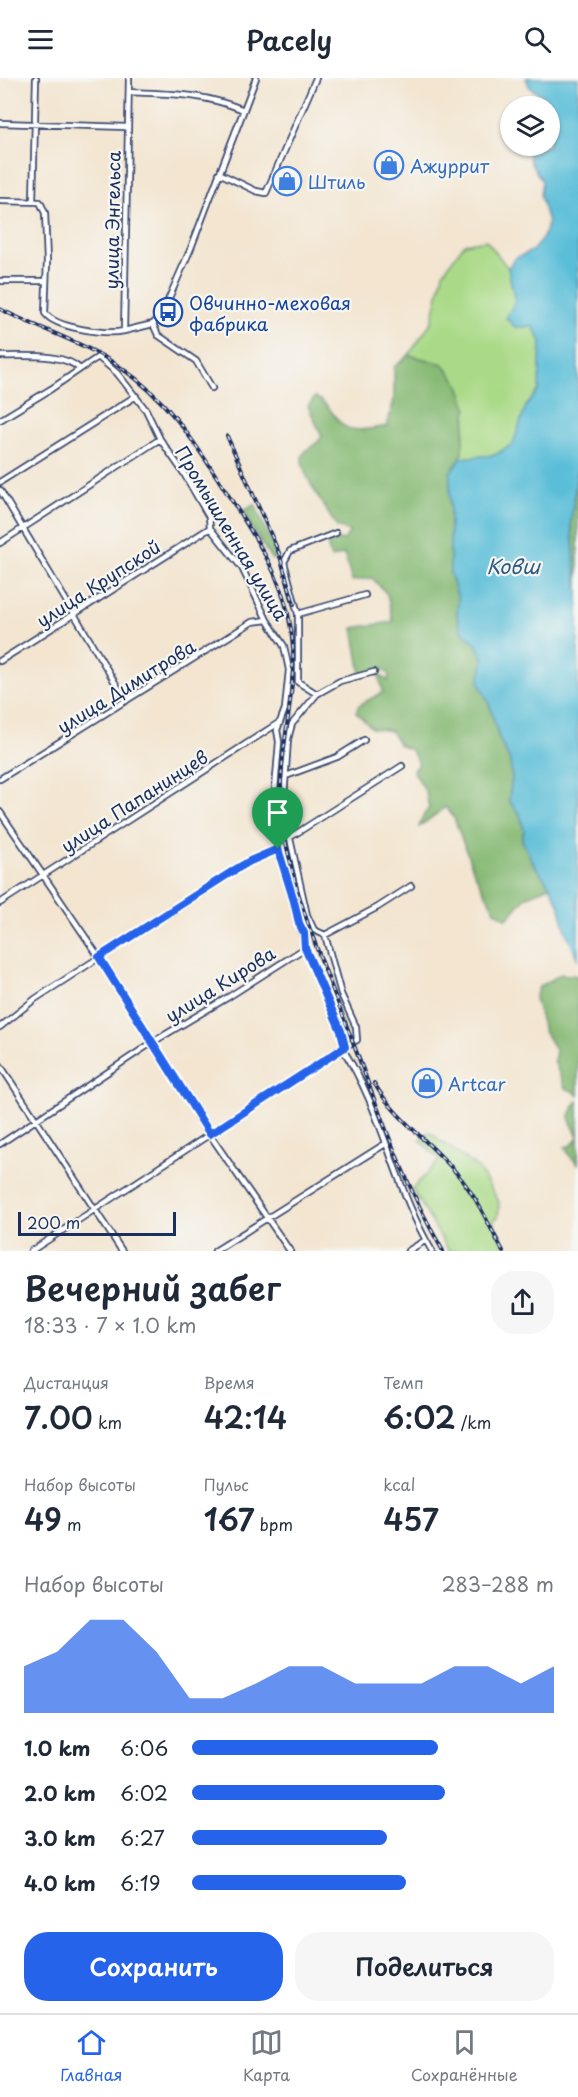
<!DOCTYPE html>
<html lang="ru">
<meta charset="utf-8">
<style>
:root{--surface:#fff;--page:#f6f6f7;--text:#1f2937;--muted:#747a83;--line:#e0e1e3;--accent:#2563eb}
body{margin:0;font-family:"Playpen Sans",sans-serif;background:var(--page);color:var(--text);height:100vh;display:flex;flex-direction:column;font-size:22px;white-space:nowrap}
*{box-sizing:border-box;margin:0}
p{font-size:20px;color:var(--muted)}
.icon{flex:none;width:33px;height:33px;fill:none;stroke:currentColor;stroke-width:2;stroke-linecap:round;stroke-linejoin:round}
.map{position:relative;height:1173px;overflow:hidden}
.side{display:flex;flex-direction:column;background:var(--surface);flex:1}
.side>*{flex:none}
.fabs{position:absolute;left:500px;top:18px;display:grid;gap:12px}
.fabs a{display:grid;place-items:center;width:60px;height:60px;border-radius:50%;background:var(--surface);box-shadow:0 2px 4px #0004;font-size:30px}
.scale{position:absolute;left:18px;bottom:15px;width:158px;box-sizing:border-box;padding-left:6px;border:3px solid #1b2f5e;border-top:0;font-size:16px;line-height:21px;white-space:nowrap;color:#1b2f5e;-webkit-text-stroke:4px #f6f6f2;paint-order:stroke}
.pin{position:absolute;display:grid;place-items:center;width:51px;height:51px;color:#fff;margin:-62px -26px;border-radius:50% 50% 50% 0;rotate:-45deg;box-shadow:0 0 6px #0007}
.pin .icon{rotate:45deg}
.round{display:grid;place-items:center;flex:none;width:63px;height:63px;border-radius:24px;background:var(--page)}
.head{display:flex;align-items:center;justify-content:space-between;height:102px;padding:0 24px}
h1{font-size:33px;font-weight:600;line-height:45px}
.stats{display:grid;grid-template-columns:repeat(3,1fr);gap:9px;height:102px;padding:6px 24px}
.stats div{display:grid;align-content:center}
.stats b{font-size:30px;font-weight:600}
.stats small{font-size:16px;font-weight:400}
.stats p{font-size:16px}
.chart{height:168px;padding:12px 24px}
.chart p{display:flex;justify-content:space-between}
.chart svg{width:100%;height:108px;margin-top:6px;fill:var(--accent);opacity:.7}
.cta{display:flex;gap:12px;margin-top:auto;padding:12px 24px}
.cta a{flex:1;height:69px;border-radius:24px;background:var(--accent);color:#fff;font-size:24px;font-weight:600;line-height:69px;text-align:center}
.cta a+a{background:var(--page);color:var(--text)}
ul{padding:0 24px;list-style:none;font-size:20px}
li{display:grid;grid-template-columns:96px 72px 1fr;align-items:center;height:45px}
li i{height:15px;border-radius:8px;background:var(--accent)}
header{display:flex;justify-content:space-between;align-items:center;height:78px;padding:0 24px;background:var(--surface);font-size:27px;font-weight:600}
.dock{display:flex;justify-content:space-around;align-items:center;height:84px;border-top:2px solid var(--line);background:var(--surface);font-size:16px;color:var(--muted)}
.dock a{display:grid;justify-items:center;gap:3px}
.dock .active{color:var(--accent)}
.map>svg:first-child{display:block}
</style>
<header><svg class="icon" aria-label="menu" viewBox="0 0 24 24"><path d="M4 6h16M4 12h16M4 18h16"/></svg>Pacely<svg class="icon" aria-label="search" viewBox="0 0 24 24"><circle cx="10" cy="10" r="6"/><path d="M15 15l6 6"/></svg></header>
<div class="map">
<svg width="578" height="1173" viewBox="0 0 578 1173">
<rect width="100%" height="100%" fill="#f6f6f2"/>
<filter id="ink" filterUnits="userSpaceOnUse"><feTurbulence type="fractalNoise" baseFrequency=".0167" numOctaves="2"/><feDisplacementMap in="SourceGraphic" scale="12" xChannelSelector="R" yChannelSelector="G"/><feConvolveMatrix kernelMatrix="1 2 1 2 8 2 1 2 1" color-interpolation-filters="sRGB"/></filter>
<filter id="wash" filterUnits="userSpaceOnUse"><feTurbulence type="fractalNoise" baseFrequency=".008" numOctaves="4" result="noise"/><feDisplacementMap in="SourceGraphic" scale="24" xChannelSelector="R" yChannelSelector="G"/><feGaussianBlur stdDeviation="1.35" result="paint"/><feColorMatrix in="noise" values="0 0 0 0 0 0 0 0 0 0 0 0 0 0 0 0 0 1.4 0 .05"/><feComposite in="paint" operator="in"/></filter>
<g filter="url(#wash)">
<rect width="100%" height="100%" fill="#f3e5d0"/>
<path fill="#aada87" stroke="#628472" stroke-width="1.5" d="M486,162L508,190L515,223V249H533L541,263L539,312L526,328L513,366L495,377L461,380L467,329L409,277L432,243L443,195L464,166Z
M429,1054L479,1091L499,1124L498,1139L493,1142L508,1172L449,1173L412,1111L440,1082L420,1062Z"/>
<path fill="#87ba74" stroke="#517469" stroke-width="1.5" d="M409,277L443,286L458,305L467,329L461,380L450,395V495L458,520L457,538L461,552L476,566L484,581L479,604L489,625L499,660L510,683L512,700L509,723L520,736L524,752L522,762L534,786L550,808L526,819L507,841L495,833L474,794L454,740L446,729L419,749L423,738L429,730L426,714L413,692L419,685L411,672L399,667L391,653L372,650L356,634L359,627L383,614L378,595L388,603L389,596L380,590L361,596L353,550L393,544L387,516L372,500L352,503L344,476L331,480L326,462H344L350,454L337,449C329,436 296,389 303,377C307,368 318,368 322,358L308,328L315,319C332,328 331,337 343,347C354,356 374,350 387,348L394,322V289Z
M578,388V515L571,444Z
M255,426L277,479L272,482L242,434Z
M561,896L578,898V1018L575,1014L565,1010L554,983L556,973L544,953L535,920L539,909Z
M578,1023V1086L569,1077L565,1069L572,1067L578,1059L569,1040L574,1028Z"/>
<path fill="#5abed8" stroke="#3a769b" stroke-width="1.5" d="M526,0H578V388L571,444L578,515V882L566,854L559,826L550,808L534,786L522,762L524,752L520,736L509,723L512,700L510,683L499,660L489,625L479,604L484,581L476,566L461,552L457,538L458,520L450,495V395L461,380L495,377L513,366L526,328L539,312L541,263L533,249H515L506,240L515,223L508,190L515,180L532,173L543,160L548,144L540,117L542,103L530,84L527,69L549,68V28H547L546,20L530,10Z"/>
</g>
<g filter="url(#ink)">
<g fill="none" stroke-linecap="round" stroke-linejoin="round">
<g stroke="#3b4a6f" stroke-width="8">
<path id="street" d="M129,0L124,253L153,246
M129,14C173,16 202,15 244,32
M0,45L127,49
M219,95L256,113L266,115L316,0
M0,123L40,124L45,135L47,183L45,235C55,250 106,257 124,253
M33,123L36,0
M0,203H45
M153,246L162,236L191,170L256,0
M153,246L158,257L196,283L212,310
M0,278C22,279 64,274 80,291
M0,342L51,311L98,279L117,295L146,332L160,361L183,394L209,439L210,450L242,490L267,542L284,568L289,592L285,631L277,652L279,664L275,711L280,761L277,771
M0,404L136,318
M0,412L126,623
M0,465L160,361
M298,536L365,517
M0,583L210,450
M317,616L340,603L374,594
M286,698L337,679L364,662
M0,701L252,544L267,542
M0,734L99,879L210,1057L290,1173
M289,760L402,688
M277,771C285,794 292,818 298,841C301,853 304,856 305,870L341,953L345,969
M0,825L280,644
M325,857L314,852L307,837L285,738L284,721L288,661L292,646L317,616L298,604V536L284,484L290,473L336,455
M325,857L378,829L411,808
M0,949L35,921L233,793L250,783L277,771
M342,970C383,1032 394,1109 432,1173
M0,987L122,1173
M0,1066L153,964L230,918L305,870
M31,1173L342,970L357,962L356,949L341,916L325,857
M215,1173L385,1066
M408,1173L426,1162"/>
</g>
<use href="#street" stroke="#fff" stroke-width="4.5"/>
<g stroke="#1b2f5e" stroke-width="4">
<path id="rail" d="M0,231C39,251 84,264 120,289C169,322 195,365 227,415C259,466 290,507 293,571C295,631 274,688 283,748C294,820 323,886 349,954C377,1028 403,1104 443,1173
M227,358L279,475L294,526
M374,1005C395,1041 432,1065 458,1097C477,1119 489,1148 503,1173"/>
</g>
<use href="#rail" stroke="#f6f6f2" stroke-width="1.5" stroke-dasharray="4.5" stroke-linecap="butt"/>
</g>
</g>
<g fill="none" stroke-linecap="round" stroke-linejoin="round" filter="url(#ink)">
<g stroke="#fff" stroke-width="12">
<path id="route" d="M278,771L294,823L299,845L304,855L305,870L341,953L345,969L210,1056L99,879L233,793L250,783Z"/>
</g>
<use href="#route" stroke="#2563eb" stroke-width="8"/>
</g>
<defs>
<g id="shop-ring" transform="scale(1.5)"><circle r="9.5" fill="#f6f6f2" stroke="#3f7fe0" stroke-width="1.5"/><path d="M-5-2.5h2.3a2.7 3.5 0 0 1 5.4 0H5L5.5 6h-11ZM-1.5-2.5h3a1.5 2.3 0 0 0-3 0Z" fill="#3f7fe0"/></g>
<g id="bus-ring" transform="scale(1.5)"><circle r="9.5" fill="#f6f6f2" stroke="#1a4fb4" stroke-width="1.5"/><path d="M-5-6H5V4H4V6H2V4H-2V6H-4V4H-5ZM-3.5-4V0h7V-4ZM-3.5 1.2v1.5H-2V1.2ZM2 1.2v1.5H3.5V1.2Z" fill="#1a4fb4"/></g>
</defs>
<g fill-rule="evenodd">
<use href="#shop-ring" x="389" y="87"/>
<use href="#shop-ring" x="287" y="103"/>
<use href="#bus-ring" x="168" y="234"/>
<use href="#shop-ring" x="427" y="1005"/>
</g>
<g text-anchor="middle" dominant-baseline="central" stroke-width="4.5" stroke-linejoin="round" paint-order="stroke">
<g font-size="18" fill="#366cbe" stroke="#f6f6f2" text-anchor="start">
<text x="410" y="87">Ажуррит</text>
<text x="308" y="103">Штиль</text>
<text x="448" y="1005">Artcar</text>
</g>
<g font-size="18" fill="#1b2f5e" stroke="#f6f6f2">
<text transform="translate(112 142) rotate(-89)">улица Энгельса</text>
<text transform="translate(232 455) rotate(59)">Промышленная улица</text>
<text transform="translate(98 505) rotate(-33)">улица Крупской</text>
<text transform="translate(126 608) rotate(-32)">улица Димитрова</text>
<text transform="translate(134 723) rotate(-33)">улица Папанинцев</text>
<text transform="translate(220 906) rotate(-32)">улица Кирова</text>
</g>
<g font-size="18" fill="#164399" stroke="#f6f6f2" text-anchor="start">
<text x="189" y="224">Овчинно-меховая<tspan x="189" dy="21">фабрика</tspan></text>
</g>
<g font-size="20" font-style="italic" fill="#2e5a83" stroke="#f6f6f2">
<text x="513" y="488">Ковш</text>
</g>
</g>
</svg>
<div class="fabs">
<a><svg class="icon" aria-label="layers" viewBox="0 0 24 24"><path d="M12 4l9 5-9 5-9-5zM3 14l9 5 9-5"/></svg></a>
</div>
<div class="scale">200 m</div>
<div class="pin" style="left:278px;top:771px;background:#1e9e55"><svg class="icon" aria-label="arrive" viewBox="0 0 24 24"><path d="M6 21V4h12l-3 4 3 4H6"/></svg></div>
</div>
<section class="side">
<div class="head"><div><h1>Вечерний забег</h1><p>18:33 · 7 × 1.0 km</p></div><a class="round"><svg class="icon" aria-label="share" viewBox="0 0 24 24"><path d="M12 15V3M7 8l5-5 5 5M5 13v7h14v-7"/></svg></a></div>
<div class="stats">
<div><p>Дистанция</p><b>7.00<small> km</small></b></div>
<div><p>Время</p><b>42:14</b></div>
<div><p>Темп</p><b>6:02<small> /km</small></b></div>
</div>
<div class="stats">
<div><p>Набор высоты</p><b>49<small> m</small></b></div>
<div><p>Пульс</p><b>167<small> bpm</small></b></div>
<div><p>kcal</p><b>457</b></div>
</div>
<div class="chart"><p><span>Набор высоты</span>283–288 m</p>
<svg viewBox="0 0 160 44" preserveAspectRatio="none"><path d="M0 44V25L10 19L20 6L30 6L40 19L50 38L60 38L70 32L80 25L90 25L100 32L110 32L120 32L130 25L140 25L150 32L160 25V44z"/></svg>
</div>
<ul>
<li><b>1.0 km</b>6:06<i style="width:68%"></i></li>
<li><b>2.0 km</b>6:02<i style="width:70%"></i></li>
<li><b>3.0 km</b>6:27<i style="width:54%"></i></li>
<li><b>4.0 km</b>6:19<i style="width:59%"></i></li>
</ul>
<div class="cta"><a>Сохранить</a><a>Поделиться</a></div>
</section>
<nav class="dock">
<a class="active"><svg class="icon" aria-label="home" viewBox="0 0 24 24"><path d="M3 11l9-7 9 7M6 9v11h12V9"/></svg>Главная</a>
<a><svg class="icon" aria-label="map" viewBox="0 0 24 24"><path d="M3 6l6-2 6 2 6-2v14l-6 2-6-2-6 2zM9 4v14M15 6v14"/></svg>Карта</a>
<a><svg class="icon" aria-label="saved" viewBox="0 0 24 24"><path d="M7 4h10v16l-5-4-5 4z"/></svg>Сохранённые</a>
</nav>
